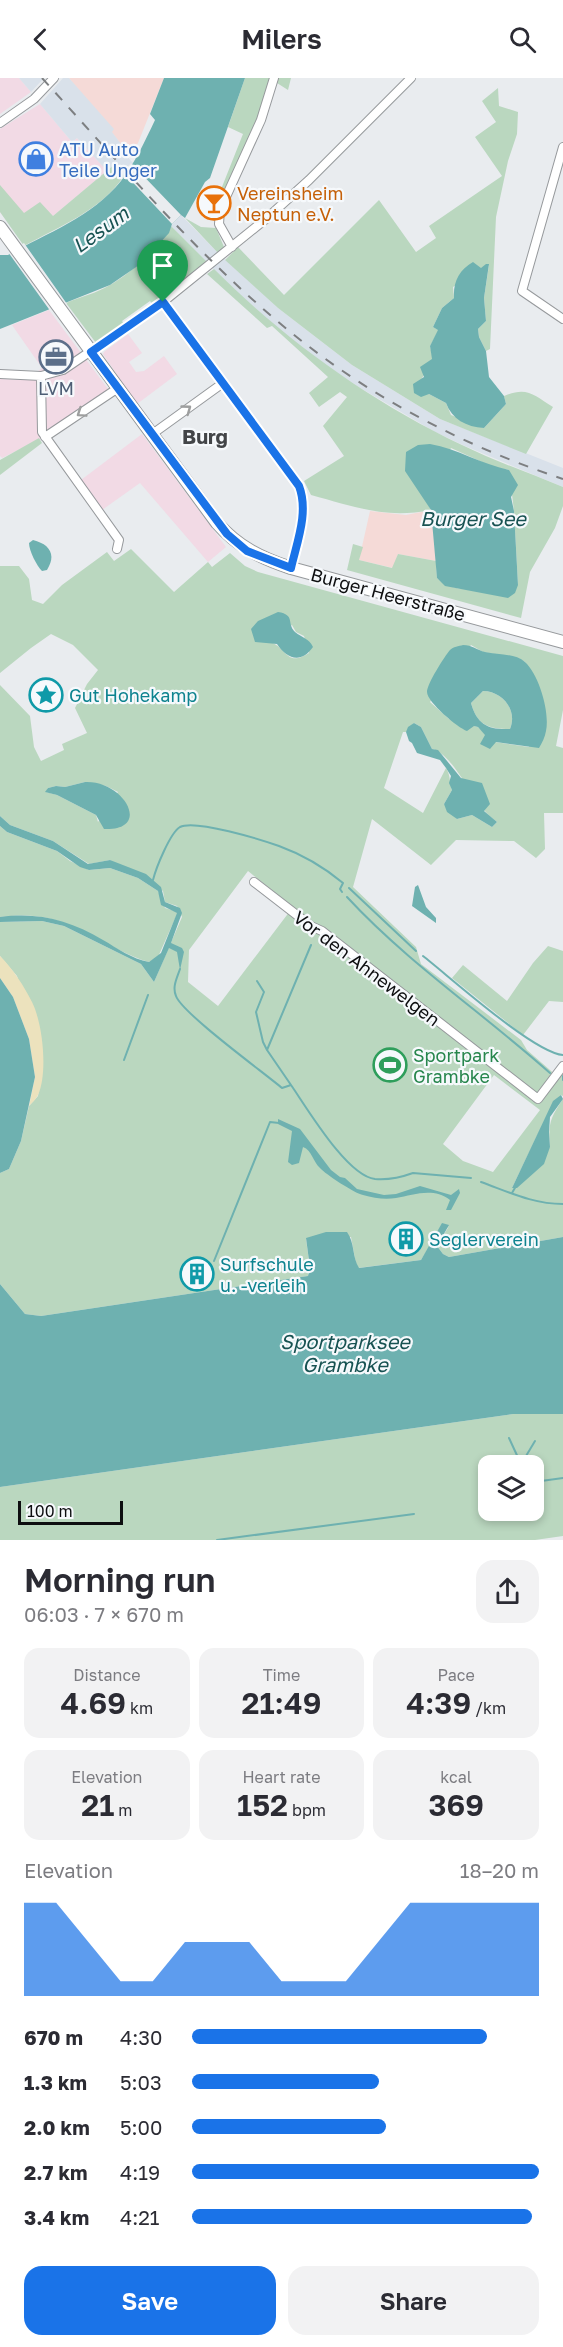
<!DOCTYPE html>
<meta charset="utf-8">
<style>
:root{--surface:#fff;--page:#f2f2f3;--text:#2b2b33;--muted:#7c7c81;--accent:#1a73e8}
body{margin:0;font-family:"Golos Text",sans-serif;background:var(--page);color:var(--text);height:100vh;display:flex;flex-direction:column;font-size:22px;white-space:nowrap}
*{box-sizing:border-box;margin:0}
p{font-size:20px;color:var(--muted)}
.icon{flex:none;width:33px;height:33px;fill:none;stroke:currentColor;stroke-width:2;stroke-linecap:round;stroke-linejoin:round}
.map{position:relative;height:1462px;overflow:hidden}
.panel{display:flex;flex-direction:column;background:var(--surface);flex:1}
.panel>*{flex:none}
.tools{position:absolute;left:478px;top:1377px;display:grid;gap:12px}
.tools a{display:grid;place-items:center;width:66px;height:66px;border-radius:12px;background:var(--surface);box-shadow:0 3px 9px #0003;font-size:30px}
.scale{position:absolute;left:18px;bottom:15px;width:105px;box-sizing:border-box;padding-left:6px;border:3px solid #0d0e10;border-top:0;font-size:16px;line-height:21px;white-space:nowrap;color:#0d0e10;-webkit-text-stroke:4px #f6f9fc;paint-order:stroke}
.pin{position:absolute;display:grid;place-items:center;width:51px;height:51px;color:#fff;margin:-62px -26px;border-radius:50% 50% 50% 0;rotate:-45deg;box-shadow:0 0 6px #0007}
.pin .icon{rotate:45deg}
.round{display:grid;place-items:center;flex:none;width:63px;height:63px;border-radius:18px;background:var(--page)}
.headline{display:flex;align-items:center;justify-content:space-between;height:102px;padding:0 24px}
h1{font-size:33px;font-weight:600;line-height:45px}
.metrics{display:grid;grid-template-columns:repeat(3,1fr);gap:9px;height:102px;padding:6px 24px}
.metrics div{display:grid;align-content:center;border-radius:15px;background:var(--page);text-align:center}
.metrics b{font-size:30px;font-weight:600}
.metrics small{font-size:16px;font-weight:400}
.metrics p{font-size:16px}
.chart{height:168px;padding:12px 24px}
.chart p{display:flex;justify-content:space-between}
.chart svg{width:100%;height:108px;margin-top:6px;fill:var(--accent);opacity:.7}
.button{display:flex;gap:12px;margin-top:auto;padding:12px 24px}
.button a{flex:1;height:69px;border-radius:18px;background:var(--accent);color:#fff;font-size:24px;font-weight:600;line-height:69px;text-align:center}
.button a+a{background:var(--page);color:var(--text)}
ul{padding:0 24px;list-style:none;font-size:20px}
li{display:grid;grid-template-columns:96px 72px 1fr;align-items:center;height:45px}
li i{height:15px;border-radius:8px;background:var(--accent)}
header{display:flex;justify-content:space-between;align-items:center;height:78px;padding:0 24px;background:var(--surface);font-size:27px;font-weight:600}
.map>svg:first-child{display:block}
</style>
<header><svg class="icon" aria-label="back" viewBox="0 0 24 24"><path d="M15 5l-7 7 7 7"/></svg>Milers<svg class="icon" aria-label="search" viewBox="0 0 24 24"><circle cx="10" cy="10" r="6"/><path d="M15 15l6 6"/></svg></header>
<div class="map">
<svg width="563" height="1462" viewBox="0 0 563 1462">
<rect width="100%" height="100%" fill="#e9ecef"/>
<path fill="#f2dae5" d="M0,0H19L31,14L0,36Z
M40,26L72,64L77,60L107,93L53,138L9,145L0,134V51Z
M49,232L111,315L46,358L2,380L0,378V301L27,302L42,290L12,247Z
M128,256L142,275L129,284L136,294L144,293L164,278L177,296L137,326L103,276L104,274Z
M142,356L226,469L208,484L140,405L102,432L81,402Z"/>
<path fill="#f5dad7" d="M69,0H164L138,65L128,79L123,74L124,70Z
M431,432L436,483L398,476L393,490L359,482L370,433L406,437Z"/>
<path fill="#d9e1ea" d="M19,0H44L31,14Z
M63,0H69L114,51L112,54L124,70L123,74L133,85L124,98L115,87L107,93L77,60L72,64L40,26Z
M181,137L218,175L278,230L352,287L440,341L563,390V409L465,368L435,354L357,308L327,288L294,264L230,208L171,148Z"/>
<path fill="#bad7bf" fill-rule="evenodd" d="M245,0H291L288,12L277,5L218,130L214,129L243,56L228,49Z
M498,10L499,28L518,34L517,56L508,83L496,139L490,271L486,273L479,259L478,251L486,243L484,220L489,187L453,209L454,220L442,230L433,249L439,252L430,268L433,281L421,302L429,316L446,325L451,337L484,350L506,326L504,318C527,308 534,317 553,329L526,376L440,341L352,287L278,230L225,182L238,169L284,217L379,122L416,174L436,160L429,148L502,98L475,59L496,44L482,23Z
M115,86L124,98C100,133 60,148 24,168L0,134V107L24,135L40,124L53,138Z
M185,140L201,149L216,150L224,169L218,175Z
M171,148L207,184L153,227L150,223L122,243L125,247L96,265L66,225C80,219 97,215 110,207C127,198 166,165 171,148Z
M214,191C286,263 370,323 462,367C495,383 529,395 563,409V428L555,450L530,494L521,540L347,492L353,466L363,469L359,482L392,490L398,476L436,483L437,500C456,519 493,509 518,507L514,433L509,392L493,389L451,370L424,419L431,432C385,441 356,429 311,417L304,403L344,378L323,348L347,319L340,314L319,329L309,315L328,299L272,248L267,250L207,196Z
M39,360L42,365L0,397V382Z
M131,471L174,514L208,484L212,489L230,475L245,488L258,494L563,578V632L556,668L563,670V735H544L545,771L536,780L514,763L456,762L431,787L372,741L353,809L416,869L421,886L521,962L527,972L558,999L563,994V1018L561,1017L547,1037L512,1110L550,1069C548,1046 550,1040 563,1021V1159L449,1179L443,1176L437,1168L449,1148L431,1166L421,1182L358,1190L356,1186L351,1159L306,1161L310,1190L308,1198L41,1238L25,1236L0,1206V1095L9,1091L21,1063L29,1028L38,1018L43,982L17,898L0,878V844L42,843L64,848L141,886L154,904L182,839L177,828L165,824L163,813L110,782L89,786L53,763L10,747L0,738V607L30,638L34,669L41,683L64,672L62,666L87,655L75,630L87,606L98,592L73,567L51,556L31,570L0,595V488H19L29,501L32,522L43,526L62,507L107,474L114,483ZM292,547L296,554L304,558L309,575C286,590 287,569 270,564ZM471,567L483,574L518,580L525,584L537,604L529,669L495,664L478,649L449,641L430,624ZM414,645L421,649L432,671C450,674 471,717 483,731C487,736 492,740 497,744L492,749L472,737L457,741L444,726L452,712C449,704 451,698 446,690L423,735L384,710L403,654H406ZM85,704L106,708L118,714L98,744L96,737L57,717L46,714L48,710L56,708L65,709ZM248,793L293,829L218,928L188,904L189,872ZM494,997L540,1032L493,1094L463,1083L443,1066Z
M483,613C502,613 518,632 510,651C488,651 477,647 471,625Z
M0,748L7,754L57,773L70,783L89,792L110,790L138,800L158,813L165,830L178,834L158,879L149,884L142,882C89,861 65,830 0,839Z
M548,868L563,873V924L549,923L523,957L452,900L463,887L507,923L533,885Z
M513,1336H563V1458L535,1462H0V1409ZM489,1388H534V1432H489Z"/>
<path fill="#ece2bd" d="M0,878C13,891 24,908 32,924C43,946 48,995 38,1017C36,1021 32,1025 29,1028L35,999L29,961L13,919L0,900Z"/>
<path fill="#6eb1b0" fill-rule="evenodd" d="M164,0H245L210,100L205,104L185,140L181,137L172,146L169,155L142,185L110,207L0,251V177H8C47,155 92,139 121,103C135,85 145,63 155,42L150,36Z
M473,184L481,190L486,186H489L484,220L486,243L478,251L479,259L486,273L489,299L504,318L506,326L484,350C466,349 452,341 446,325L429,316L421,319L414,315L413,306L424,299L420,289L432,281L430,268L438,252L433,249L442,230L454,220C453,204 459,192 473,184Z
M430,366C458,371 481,386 509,392L518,407L511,419L514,433L518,507L515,515L508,520L445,508L437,500L431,432L405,393L406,374L418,367Z
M33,462C49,466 57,476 47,492L42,493C37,488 29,473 29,465Z
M278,534C296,537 286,545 295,554C302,560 309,560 313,569C301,586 287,581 277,566L255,564L251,551L258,543Z
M463,567C472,567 477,572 485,574C497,577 515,575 525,584C539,597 550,634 546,653C545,659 542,665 539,670L496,664L490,671L480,666L485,657L478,649L474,648L467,653C458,650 427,624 427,614C427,606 444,579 450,572C453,569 459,568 463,567ZM483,613C502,613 518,632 510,651C489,652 477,647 471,625Z
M414,645L421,649L432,671L438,672L461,700L482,705L490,726L484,733L497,744L492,749L472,737L457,741L447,734L444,726L452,712L449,705L451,698L446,690L440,682L417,675L412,665L409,663L406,654L408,649Z
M85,704C124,702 153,753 104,751L96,737L57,717L45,714L48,710L56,708L65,709Z
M0,738L10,747L53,763L88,786L110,782L146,796L161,809L165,824L180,830L182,835L171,865L182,870L184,874L180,892L177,874L169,870L154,904L141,886L64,848L42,843L0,844V839C39,834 69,842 103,862C117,870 132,881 149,884L161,875L177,835L161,827L158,813L138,800L110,790L89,792L80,789L57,773L7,754L0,748Z
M418,807L426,829L436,840V845L412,828L415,809Z
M0,900L13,919L29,961L35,999L21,1063L9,1091L0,1095Z
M561,1017L563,1021L550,1039L549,1054L550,1069L544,1086L517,1110H512L553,1023Z
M278,1041L300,1051L331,1092L340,1099L345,1100L357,1111L384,1117L396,1116L420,1108L451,1117L459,1111L460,1115L451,1132H446L450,1122C433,1109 414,1117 396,1120C385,1122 374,1120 363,1117C356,1116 325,1096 320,1090C313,1084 312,1072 303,1069L299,1085L292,1087L288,1084L292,1053L278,1046Z
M442,1145L449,1147L437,1168L443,1176L449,1179L563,1159V1336H513L0,1409V1206L25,1236L41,1238L308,1198L310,1190L306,1160L326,1154H347C355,1165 352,1179 359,1190L421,1182Z"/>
<path fill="#e9ecef" d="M131,85L181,137L172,146L123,94Z
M24,165L67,226L63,229L51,234L8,174Z"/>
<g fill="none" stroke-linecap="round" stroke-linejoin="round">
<path stroke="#6eb1b0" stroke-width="2" d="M153,802C156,790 170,755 180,749C195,741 262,762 279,768C301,776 325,790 343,805L340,811L342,814
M349,810L416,873
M347,819C408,885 484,936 550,995
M423,878C450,899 534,975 563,977
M180,891C177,900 172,909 176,918C182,935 263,994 282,1010L291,1007C307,1030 347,1098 375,1101C387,1102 402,1099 413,1095L471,1100
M257,903L264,914L256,934L263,964L267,972
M124,982L148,917
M563,998V1002
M291,1007L267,972L311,867
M481,1104C509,1114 533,1126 563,1126
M512,1115L516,1108
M214,1183L270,1044L279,1045
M509,1360L521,1386
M520,1388L535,1363
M534,1404L563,1400
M217,1462L414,1436"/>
<g stroke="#96999c" stroke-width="10">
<path id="minor" d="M0,45L34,21L54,0
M563,69L522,213L563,241
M232,169L219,146L220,132L261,42L274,0
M163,224L299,408C308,434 297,464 291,490
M0,296L41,298L63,292L163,224L267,140L309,102L411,0
M41,298L42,354L119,462L117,471
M151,357L223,305
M45,359L118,310
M254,804L311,848L322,853L538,1021L563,988"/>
</g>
<g stroke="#96999c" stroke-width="14">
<path id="secondary" d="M0,149L217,445C238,469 261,480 291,490L563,564"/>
</g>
<use href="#minor" stroke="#fff" stroke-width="8"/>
<use href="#secondary" stroke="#fff" stroke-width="12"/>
<path stroke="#7d7f81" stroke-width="2" stroke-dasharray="10 10" stroke-linecap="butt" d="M42,0C125,91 206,188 303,264C381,325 470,370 563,401"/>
</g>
<defs><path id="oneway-chevron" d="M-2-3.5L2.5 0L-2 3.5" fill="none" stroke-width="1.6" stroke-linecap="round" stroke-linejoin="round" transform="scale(1.5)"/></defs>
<g stroke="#9e9f9f">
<use href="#oneway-chevron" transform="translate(187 331) rotate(-36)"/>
<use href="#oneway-chevron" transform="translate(81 335) rotate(146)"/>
</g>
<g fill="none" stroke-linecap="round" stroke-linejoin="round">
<g stroke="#fff" stroke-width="12">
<path id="route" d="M163,224L299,408C309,434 297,464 291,490L247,473L227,456L91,274Z"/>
</g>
<use href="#route" stroke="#1a73e8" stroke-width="8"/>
</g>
<defs>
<g id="shop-ring" transform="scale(1.725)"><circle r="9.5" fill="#f6f9fc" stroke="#3f7fe0" stroke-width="1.5"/><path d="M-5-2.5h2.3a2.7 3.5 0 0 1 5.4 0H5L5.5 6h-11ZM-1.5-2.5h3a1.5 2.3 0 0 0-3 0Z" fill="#3f7fe0"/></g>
<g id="bar-ring" transform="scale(1.725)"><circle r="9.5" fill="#f6f9fc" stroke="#e8710a" stroke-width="1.5"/><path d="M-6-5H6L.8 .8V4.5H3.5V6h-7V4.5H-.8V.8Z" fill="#e8710a"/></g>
<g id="office-ring" transform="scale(1.725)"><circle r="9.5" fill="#f6f9fc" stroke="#5c6f8a" stroke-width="1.5"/><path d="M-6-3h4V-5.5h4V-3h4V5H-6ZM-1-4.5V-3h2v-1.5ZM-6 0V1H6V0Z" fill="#5c6f8a"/></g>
<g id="sight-ring" transform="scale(1.725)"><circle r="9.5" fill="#f6f9fc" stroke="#0f9aa8" stroke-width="1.5"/><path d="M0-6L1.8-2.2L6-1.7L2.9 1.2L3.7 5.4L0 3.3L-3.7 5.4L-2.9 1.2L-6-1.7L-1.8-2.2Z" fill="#0f9aa8"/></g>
<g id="stadium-ring" transform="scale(1.725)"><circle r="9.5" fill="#f6f9fc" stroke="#2e9e5b" stroke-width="1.5"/><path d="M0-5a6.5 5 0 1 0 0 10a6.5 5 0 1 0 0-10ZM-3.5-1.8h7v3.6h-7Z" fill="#2e9e5b"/></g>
<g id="building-ring" transform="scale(1.725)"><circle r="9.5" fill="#f6f9fc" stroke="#0f9aa8" stroke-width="1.5"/><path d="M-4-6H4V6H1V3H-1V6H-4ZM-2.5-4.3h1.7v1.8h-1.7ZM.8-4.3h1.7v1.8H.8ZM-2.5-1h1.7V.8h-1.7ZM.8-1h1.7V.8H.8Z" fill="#0f9aa8"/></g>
</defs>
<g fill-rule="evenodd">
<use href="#shop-ring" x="36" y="81"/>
<use href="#bar-ring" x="214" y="125"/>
<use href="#office-ring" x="56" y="279"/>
<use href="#sight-ring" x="46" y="617"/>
<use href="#stadium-ring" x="390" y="987"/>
<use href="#building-ring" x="406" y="1161"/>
<use href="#building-ring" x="197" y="1196"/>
</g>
<g text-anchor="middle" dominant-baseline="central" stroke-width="4.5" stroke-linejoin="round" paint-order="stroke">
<g font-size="18" fill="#366cbe" stroke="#f6f9fc" text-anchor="start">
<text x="59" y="71">ATU Auto<tspan x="59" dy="21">Teile Unger</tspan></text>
</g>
<g font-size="18" fill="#c56008" stroke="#f6f9fc" text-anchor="start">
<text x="237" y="115">Vereinsheim<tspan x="237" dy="21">Neptun e.V.</tspan></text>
</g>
<g font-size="18" fill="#4e5e75" stroke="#f6f9fc">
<text x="56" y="310">LVM</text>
</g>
<g font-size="18" fill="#0d0e10" stroke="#f6f9fc">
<text transform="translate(388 516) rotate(15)">Burger Heerstraße</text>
<text transform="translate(367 890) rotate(37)">Vor den Ahnewelgen</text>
</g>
<g font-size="18" fill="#0d838f" stroke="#f6f9fc" text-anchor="start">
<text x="69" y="617">Gut Hohekamp</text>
<text x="429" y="1161">Seglerverein</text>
<text x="220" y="1186">Surfschule<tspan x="220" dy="21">u. -verleih</tspan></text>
</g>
<g font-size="18" fill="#27864d" stroke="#f6f9fc" text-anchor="start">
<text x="413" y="977">Sportpark<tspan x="413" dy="21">Grambke</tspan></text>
</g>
<g font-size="20" font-style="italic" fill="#175252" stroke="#f6f9fc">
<text transform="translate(100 151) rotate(-36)">Lesum</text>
<text x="473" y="440">Burger See</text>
<text x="345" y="1263">Sportparksee<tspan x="345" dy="23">Grambke</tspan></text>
</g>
<g font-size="20" font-weight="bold" fill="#434548" stroke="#f6f9fc">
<text x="205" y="358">Burg</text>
</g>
</g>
</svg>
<div class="tools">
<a><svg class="icon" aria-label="layers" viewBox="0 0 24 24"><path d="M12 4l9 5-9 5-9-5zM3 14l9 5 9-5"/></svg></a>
</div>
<div class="scale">100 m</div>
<div class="pin" style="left:163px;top:224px;background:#1e9e55"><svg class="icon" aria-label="arrive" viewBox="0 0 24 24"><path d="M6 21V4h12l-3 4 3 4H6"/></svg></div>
</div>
<section class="panel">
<div class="headline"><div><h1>Morning run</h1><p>06:03 · 7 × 670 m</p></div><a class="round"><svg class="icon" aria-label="share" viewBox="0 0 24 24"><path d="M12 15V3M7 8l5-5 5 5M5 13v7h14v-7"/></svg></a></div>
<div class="metrics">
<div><p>Distance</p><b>4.69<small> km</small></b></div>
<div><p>Time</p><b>21:49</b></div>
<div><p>Pace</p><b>4:39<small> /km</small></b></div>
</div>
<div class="metrics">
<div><p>Elevation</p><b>21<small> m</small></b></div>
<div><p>Heart rate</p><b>152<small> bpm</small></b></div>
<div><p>kcal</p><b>369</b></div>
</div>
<div class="chart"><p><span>Elevation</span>18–20 m</p>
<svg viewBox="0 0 160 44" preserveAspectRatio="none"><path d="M0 44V6L10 6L20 22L30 38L40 38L50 22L60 22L70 22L80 38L90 38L100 38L110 22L120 6L130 6L140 6L150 6L160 6V44z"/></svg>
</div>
<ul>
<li><b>670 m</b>4:30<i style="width:85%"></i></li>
<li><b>1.3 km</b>5:03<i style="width:54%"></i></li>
<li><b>2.0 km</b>5:00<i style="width:56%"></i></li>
<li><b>2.7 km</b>4:19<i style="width:100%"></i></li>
<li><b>3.4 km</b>4:21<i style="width:98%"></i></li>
</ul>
<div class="button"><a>Save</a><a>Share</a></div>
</section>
